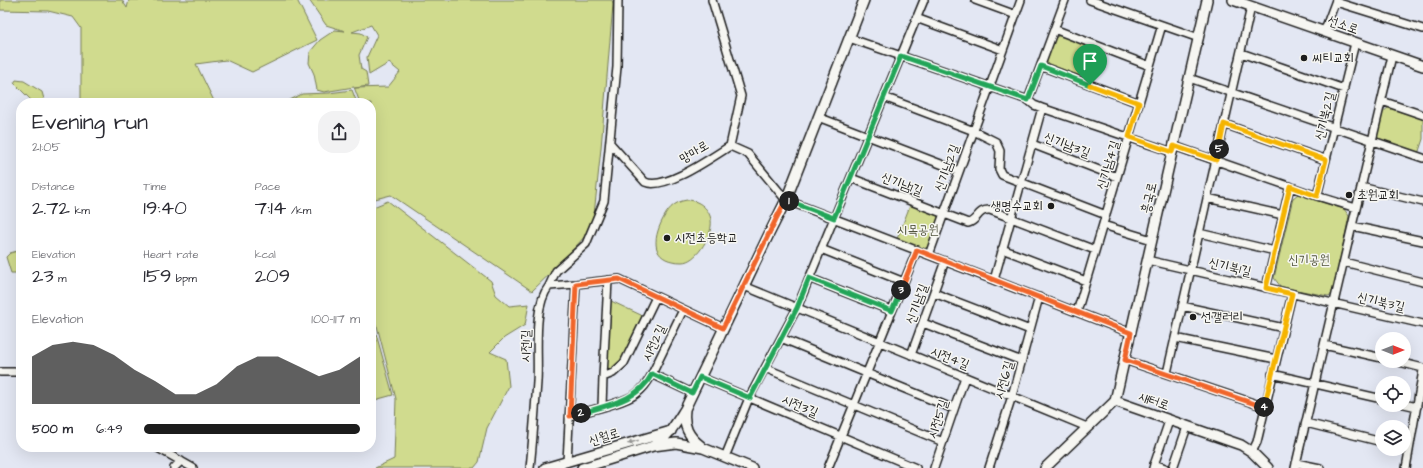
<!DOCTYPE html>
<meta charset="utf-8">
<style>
:root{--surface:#fff;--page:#f2f2f3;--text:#2b2b33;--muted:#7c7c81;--accent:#1c1c1c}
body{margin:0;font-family:"Architects Daughter","Poor Story",sans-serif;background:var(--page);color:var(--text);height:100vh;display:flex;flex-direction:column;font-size:15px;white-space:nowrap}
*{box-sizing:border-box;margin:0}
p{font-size:13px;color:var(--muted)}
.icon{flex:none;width:22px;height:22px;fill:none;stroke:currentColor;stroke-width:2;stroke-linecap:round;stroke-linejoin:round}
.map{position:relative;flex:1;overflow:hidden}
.drawer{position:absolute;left:16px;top:98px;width:360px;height:354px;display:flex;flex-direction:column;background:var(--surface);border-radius:16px;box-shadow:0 4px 16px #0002}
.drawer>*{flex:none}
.needle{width:26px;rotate:90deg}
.fabs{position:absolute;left:1375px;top:332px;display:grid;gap:8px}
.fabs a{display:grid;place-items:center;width:36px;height:36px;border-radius:50%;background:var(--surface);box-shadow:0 4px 16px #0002;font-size:20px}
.pin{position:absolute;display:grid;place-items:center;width:34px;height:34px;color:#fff;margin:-41px -17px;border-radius:50% 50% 50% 0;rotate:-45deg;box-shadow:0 0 4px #0007}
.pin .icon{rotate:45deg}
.km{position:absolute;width:20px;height:20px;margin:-10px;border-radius:50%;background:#222;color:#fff;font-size:11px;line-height:20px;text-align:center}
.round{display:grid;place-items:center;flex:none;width:42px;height:42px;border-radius:16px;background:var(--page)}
.summary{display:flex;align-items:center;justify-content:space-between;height:68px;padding:0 16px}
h1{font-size:22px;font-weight:600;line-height:30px}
.metrics{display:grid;grid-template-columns:repeat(3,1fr);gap:6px;height:68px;padding:4px 16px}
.metrics div{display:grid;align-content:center}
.metrics b{font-size:20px;font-weight:600}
.metrics small{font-size:11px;font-weight:400}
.metrics p{font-size:11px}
.chart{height:112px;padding:8px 16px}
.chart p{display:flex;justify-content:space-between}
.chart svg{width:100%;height:72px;margin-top:4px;fill:var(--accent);opacity:.7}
ul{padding:0 16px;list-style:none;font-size:13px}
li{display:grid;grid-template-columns:64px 48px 1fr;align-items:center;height:30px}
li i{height:10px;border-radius:5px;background:var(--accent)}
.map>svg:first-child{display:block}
</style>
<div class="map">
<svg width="1423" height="468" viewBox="0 0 1423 468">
<rect width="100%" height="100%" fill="#e3e7f3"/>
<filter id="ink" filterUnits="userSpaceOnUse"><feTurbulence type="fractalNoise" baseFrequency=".025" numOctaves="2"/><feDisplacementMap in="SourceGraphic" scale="8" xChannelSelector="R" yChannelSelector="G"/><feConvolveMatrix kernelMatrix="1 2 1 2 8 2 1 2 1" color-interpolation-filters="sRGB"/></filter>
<g filter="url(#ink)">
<path fill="#d0db8e" stroke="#767c55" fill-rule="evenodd" d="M0,0H122L127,8L129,0H297L317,40L252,72L226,60L196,64L215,103H81V28L73,17L48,11L0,10Z
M309,0H612L613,4L601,148L594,215L586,235L559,265L532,291L391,195L371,200V103H360L354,87L324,92L317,90L314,74L309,63L310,52L320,40L335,30L345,31L326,25ZM371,25L377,35L367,57L369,75L389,63L400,72L388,87L355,88L368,86L366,72L361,69L359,55L367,37L361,33L352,32Z
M1060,35L1091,46L1079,77L1049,66L1046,61L1055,38Z
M16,80L24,81L42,92L45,103H34L14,83Z
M352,90L357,103H284L302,94L329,93Z
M1389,107L1423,118V139L1418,154L1381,142L1377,135L1382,113Z
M1298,194L1344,209L1349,216L1333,294L1328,296L1281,287L1274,278L1293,198Z
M687,200C701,200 713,212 711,226C710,238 696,262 682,262C655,262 651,245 661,223C667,210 673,202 687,200Z
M388,201L491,281L496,295L509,306L529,304L525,325L504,338L490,352L506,359L509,386L487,428L479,462L474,468H375L394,459L396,399L377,326L371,327V208Z
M911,203L938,215L939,221L929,246L924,249L897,239Z
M21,250V273H11L6,257L10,253Z
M611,301L643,316C636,331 624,365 609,371L607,368Z
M375,330L393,395L371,401V331Z"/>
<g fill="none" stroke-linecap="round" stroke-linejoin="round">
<g stroke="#1c1c1c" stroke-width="10">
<path id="minor" d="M712,0L741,96L730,146
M975,0L1016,15
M1090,0L1199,38
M1336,2L1423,29
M916,18L1003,50
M1054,29L1150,66
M1324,32L1336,0
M849,38L1028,100L1034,105L1042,108L1172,152
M1241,53L1344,89
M1041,66L1139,103
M1189,78L1423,158
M884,97L974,131L996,142L1000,151L999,169L1002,175L1106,215
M1028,100L1065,0
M1382,101L1423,115
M818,117L959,171
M1224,124L1326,160
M610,143L645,182C665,191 712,157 730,146L748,154L786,200L1131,333
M1032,144L1117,177
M1174,146L1317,196L1356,208
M851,178L968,223C978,221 977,209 990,210L1095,250
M1361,187L1423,202
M1317,196L1355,43
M1207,198L1283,215
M1103,225L1152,240
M1352,226L1423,241
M1199,233L1275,251
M821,249L904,282
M1002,249L1086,281
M929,255L1021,0
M1147,260L1423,324
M1344,262L1423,282
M809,278L892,311
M994,280L1042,108
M549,286L556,271L586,244L604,201L617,67L618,0
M744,286L1087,427
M1266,288L1290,186
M934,293L1030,330
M1182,306L1284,328
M1077,312L1162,25
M923,323L1022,361
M781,338L954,409
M1175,338L1276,359
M1324,345L1382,358
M911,355L945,261
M1125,360L1265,407
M1395,361L1423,368
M765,368L943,442
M0,372H21
M1167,373L1251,7
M652,374L692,393
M1272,374L1382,399
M603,377L608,280
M700,377L916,468
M1404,404L1417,407
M602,407L603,377L613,373L624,363L656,297
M570,416C587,411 624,403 636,394C643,389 648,382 652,374L683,310
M1306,423L1382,442
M156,447L193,468
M1252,452L1257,442L1292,294
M725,457L749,398L797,308L924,0
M567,462L576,284
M1296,463L1320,468
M1154,464L1165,468
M174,468L181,461
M530,468C533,439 535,411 537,382C539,354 532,308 549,286L576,284L619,279L723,328
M828,468L917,250
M934,468L965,377
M989,468L1012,396L1039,297
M1153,468L1169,421
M1173,468L1187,427
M1295,468L1392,56
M1406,468L1423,370"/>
</g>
<g stroke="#1c1c1c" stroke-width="12">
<path id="tertiary" d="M1233,0L1423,66
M1115,401L1207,0
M685,410C683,426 688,436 701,446
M653,446C668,438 676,423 685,409L769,234L786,200L864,0
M545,468L671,431
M582,468L653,446L676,443L703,448L752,468
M1045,468L1115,401L1241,445L1252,452L1268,468"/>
</g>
<use href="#minor" stroke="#f6f6f2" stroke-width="7"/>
<use href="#tertiary" stroke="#f6f6f2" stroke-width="9"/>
</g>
<defs><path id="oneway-solid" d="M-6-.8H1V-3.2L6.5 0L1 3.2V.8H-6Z"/></defs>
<use fill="#949492" href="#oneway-solid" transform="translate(633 442) rotate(163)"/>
</g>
<g fill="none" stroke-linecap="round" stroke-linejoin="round" filter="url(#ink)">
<g stroke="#fff" stroke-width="8">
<path id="split-1" d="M789,201L834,218L901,56L1028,100L1041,66L1090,85"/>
</g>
<g stroke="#fff" stroke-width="8">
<path id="split-2" d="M581,413L570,416L576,284L619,279L723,328L777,217L786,200L789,201"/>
</g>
<g stroke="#fff" stroke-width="8">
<path id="split-3" d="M581,413C608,405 638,401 652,374L692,393L700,377L750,398L797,308L809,278L892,311L901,290"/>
</g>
<g stroke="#fff" stroke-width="8">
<path id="split-4" d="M901,290L917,250L1131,333L1125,360L1264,407"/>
</g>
<g stroke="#fff" stroke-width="8">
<path id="split-5" d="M1219,149L1224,124L1326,160L1317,196L1290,186L1266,288L1292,294L1264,407"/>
</g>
<g stroke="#fff" stroke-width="8">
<path id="split-6" d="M1090,85L1139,103L1129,137L1172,152L1174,146L1216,160L1219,149"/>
</g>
<use href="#split-1" stroke="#22a559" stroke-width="5"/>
<use href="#split-2" stroke="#f0652b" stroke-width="5"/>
<use href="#split-3" stroke="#22a559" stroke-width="5"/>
<use href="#split-4" stroke="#f0652b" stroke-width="5"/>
<use href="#split-5" stroke="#f5b400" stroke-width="5"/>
<use href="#split-6" stroke="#f5b400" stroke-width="5"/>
</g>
<g fill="#1c1c1c" stroke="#f6f6f2" stroke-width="1.5">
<circle cx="1304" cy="58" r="4"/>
<circle cx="1349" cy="195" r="4"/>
<circle cx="1051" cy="206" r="4"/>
<circle cx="667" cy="238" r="4"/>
<circle cx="1193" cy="317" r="4"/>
</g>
<g text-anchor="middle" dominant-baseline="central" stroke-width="3" stroke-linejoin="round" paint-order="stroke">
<g font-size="13" fill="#1c1c1c" stroke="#f6f6f2">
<text transform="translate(1343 25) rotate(19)">선소로</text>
<text transform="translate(1325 116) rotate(-76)">신기북2길</text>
<text transform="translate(1067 145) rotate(21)">신기남3길</text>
<text transform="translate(694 152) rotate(-30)">망마로</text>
<text transform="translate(1108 165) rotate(-73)">신기남4길</text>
<text transform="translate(947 168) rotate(-70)">신기남2길</text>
<text transform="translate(902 184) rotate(21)">신기남1길</text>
<text transform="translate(1149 198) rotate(-77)">흥국로</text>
<text transform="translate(1230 267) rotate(13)">신기북1길</text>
<text transform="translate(1381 302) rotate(13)">신기북3길</text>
<text transform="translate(917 304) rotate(-70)">신기남길</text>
<text transform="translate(654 343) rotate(-65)">시전2길</text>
<text transform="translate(526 346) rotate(-89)">시전1길</text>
<text transform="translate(950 358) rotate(22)">시전4길</text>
<text transform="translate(1004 380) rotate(-74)">시전6길</text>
<text transform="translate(1154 401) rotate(20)">새터로</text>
<text transform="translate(800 406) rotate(23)">시전3길</text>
<text transform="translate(938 419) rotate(-72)">시전5길</text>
<text transform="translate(604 437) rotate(-17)">신월로</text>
</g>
<g font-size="13" fill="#1c1c1c" stroke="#f6f6f2" text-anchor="start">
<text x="1312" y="58">씨티교회</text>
<text x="1357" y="195">초원교회</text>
<text x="1043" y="206" text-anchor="end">생명수교회</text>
<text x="675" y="238">시전초등학교</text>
<text x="1201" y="317">선갤러리</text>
</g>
<g font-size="13" fill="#52553e" stroke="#f6f6f2">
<text x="918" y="230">시목공원</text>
<text x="1309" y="260">신기공원</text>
</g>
</g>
</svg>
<div class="fabs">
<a><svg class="needle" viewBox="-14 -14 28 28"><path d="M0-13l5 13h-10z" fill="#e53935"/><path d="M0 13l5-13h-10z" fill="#7c7c81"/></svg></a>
<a><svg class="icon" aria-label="locate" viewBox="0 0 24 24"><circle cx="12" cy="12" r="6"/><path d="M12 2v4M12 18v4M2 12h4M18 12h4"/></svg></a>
<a><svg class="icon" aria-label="layers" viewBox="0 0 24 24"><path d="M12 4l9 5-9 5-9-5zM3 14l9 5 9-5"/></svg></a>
</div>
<div class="pin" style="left:1090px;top:85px;background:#1e9e55"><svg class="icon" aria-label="arrive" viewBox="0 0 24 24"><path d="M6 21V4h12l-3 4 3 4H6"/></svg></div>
<b class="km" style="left:789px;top:201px">1</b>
<b class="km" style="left:581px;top:413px">2</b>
<b class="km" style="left:901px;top:290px">3</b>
<b class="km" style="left:1264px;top:407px">4</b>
<b class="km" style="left:1219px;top:149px">5</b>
<section class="drawer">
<div class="summary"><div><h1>Evening run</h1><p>21:05</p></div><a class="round"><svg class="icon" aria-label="share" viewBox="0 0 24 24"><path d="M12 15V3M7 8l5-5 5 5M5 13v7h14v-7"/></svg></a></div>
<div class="metrics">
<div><p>Distance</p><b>2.72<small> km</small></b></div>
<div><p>Time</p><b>19:40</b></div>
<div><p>Pace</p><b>7:14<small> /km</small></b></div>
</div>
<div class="metrics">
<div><p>Elevation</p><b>23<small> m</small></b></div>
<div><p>Heart rate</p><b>159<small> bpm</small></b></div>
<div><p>kcal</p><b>209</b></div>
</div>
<div class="chart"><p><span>Elevation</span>100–117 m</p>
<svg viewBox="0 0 160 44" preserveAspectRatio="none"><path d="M0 44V15L10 8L20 6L30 8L40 14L50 23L60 30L70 38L80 38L90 32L100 21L110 15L120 15L130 21L140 27L150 23L160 15V44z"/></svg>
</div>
<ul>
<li><b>500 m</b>6:49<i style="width:100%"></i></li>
</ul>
</section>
</div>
